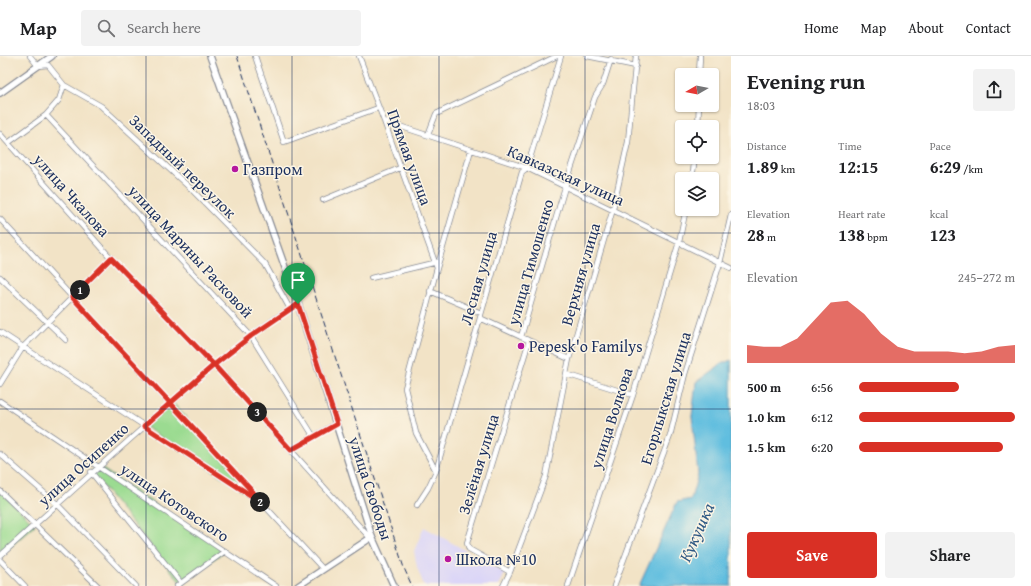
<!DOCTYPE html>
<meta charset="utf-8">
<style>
:root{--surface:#fff;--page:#f2f2f2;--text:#202124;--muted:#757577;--line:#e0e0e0;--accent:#d93025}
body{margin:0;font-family:"Gentium Book Plus",serif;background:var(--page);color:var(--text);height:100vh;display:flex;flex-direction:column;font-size:15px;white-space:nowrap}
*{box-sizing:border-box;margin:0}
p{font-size:13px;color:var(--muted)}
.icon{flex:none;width:22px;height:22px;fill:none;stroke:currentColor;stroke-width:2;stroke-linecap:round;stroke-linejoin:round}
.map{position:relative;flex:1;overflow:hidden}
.panel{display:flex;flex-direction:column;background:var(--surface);width:300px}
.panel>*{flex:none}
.needle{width:26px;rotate:261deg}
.buttons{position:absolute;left:675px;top:12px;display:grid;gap:8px}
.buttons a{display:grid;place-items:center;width:44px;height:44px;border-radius:4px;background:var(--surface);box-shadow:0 1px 3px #0004;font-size:20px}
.pin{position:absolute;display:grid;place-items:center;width:34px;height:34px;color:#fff;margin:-41px -17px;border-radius:50% 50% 50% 0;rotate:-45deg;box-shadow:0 0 4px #0007}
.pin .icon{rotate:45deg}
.km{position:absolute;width:20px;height:20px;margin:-10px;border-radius:50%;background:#222;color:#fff;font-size:11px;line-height:20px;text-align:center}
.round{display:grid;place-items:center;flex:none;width:42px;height:42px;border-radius:4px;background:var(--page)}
.head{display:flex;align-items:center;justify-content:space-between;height:68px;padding:0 16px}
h1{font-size:22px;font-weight:800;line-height:30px}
.stats{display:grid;grid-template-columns:repeat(3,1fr);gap:6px;height:68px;padding:4px 16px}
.stats div{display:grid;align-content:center}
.stats b{font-size:17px;font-weight:800}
.stats small{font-size:11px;font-weight:400}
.stats p{font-size:11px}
.chart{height:112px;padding:8px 16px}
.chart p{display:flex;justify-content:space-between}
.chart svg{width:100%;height:72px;margin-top:4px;fill:var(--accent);opacity:.7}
.primary-button{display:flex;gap:8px;margin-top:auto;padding:8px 16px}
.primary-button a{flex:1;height:46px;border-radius:4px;background:var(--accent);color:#fff;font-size:16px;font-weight:800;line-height:46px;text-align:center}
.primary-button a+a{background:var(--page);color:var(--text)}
ul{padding:0 16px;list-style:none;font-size:13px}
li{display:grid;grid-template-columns:64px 48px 1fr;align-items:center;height:30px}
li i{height:10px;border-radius:5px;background:var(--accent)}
header{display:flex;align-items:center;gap:24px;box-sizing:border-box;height:56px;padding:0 20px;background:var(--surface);border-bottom:1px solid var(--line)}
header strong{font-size:19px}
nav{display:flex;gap:22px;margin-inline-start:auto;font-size:14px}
.search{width:280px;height:36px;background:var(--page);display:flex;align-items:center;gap:10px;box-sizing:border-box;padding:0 14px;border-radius:4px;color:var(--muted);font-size:15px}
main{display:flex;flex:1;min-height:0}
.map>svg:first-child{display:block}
</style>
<header>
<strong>Map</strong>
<div class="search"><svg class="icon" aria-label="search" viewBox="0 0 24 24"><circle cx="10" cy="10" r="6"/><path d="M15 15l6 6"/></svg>Search here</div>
<nav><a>Home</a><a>Map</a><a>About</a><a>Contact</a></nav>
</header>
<main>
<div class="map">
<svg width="731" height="530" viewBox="0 0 731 530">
<rect width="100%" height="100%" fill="#fcf5e5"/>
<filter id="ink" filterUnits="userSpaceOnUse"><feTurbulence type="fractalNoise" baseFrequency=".025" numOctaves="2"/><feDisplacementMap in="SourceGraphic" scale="8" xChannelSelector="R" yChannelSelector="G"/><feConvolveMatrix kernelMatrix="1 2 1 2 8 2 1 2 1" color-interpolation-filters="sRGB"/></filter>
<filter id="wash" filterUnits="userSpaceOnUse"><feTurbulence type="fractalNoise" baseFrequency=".012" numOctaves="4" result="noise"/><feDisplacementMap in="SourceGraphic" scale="16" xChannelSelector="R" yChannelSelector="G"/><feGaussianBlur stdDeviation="0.9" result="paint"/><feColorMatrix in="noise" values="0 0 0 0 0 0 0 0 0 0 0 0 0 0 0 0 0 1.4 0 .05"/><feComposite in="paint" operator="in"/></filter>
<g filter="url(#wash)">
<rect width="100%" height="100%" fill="#f2e3c6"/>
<path fill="#dbd6f7" d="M424,471L505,517L499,530H424L417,511L414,495Z"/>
<path fill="#9bdb91" stroke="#5b8578" d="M172,346L264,448L144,370Z
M98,410L225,495L181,527L91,416Z
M0,435L35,469L0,500Z"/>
<path fill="#61bedf" stroke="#3e769e" d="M731,304V530H639L677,446L691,443L698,418L692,360L696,326L721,308Z"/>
</g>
<g filter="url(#ink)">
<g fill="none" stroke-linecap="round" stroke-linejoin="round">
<g stroke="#868992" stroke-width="6">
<path id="minor" d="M30,0L38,10L48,9L64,29L101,50L190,132L265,208L290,253
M255,0L284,86L378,52
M359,0L384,65L437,212
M587,0L636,10
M699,19L700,0
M46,59L251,280L314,381
M384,65L527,112L731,212
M698,71L699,49
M0,78L111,202L214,309L370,482
M428,79L436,58L557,0
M8,87L46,59L59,44L64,29
M692,123L695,101
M323,144L400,112
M0,163L323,513
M0,221L66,284
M371,222L437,206
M430,235L481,257
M480,262L569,303
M0,276L257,443
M521,281L565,131L595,41L603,28L611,3
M566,318L633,339
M0,328L23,291L111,202
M0,345L276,530
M291,394L337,367
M0,398L57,448L136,530
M436,415L416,377L405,332L437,212L471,94
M91,416L181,527
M0,435L98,530
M417,449L428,432L436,415L522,116L527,112L561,0
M0,500C51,454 102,408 153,363C199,322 245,280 298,248
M0,504L25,530
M510,516L469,493L467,487L529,285
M177,530L225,495
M503,530L510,516L546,420L569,303L613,153L628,86L636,0
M568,530L633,339L679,186L686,153
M614,530L670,380L685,318L720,207L731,159"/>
</g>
<g stroke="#868992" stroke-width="8">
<path id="major" d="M210,0L298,248L372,481L394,530
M0,37L52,0
M298,530L372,481"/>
</g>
<use href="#minor" stroke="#fff" stroke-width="4.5"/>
<use href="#major" stroke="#fff" stroke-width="5.5"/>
<path stroke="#1b2f5e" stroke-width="1" stroke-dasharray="6 3" stroke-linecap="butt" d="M237,0L404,512L412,530"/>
</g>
</g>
<g fill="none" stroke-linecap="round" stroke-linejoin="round" filter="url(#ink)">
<g stroke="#fff" stroke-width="8">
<path id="route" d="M298,248L251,280L214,309L111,202L72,241C136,310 200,379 264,448L144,370L214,309L291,394L337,368L298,248"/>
</g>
<use href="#route" stroke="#d93025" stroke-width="5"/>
</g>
<path fill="none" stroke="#1b2f5e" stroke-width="1" stroke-opacity="0.55" d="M146,0V530M292,0V530M439,0V530M585,0V530M0,177H731M0,353H731"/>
<g fill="#b5179e" stroke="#fcf5e5" stroke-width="1.5">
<circle cx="235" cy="113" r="4"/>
<circle cx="521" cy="290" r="4"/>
<circle cx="448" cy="503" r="4"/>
</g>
<g text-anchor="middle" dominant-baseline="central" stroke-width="3" stroke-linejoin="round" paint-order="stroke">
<g font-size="16" fill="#1b2f5e" stroke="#fcf5e5">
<text transform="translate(410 101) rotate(70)">Прямая улица</text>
<text transform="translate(183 110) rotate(44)">Западный переулок</text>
<text transform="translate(566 119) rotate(24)">Кавказская улица</text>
<text transform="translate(72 139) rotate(48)">улица Чкалова</text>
<text transform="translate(191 195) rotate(47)">улица Марины Расковой</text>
<text transform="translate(530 206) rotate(-74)">улица Тимошенко</text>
<text transform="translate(580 218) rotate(-74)">Верхняя улица</text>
<text transform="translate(478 222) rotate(-74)">Лесная улица</text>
<text transform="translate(665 342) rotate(-73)">Егорлыкская улица</text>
<text transform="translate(611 362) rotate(-72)">улица Волкова</text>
<text transform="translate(83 408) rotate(-42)">улица Осипенко</text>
<text transform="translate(478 408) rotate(-73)">Зелёная улица</text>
<text transform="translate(371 432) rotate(72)">улица Свободы</text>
<text transform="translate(175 446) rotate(34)">улица Котовского</text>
</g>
<g font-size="16" fill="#1b2f5e" stroke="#fcf5e5" text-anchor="start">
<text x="243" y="113">Газпром</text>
<text x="529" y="290">Pepesk'o Familys</text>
<text x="456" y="503">Школа №10</text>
</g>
<g font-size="17" font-style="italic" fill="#305a85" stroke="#fcf5e5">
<text transform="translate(696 476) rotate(-66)">Кукушка</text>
</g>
</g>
</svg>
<div class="buttons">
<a><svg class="needle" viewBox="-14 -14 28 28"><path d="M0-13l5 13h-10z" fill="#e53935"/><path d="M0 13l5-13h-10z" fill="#757577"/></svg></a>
<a><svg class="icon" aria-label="locate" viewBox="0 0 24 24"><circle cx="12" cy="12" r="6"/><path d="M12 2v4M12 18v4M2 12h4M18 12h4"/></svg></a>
<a><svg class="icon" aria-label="layers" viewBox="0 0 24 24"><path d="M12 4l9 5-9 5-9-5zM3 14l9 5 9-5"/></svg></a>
</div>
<div class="pin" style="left:298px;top:248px;background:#1e9e55"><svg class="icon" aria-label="arrive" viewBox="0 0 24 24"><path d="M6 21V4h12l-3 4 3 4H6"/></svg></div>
<b class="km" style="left:80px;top:234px">1</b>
<b class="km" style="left:260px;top:446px">2</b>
<b class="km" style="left:257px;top:356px">3</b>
</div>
<section class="panel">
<div class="head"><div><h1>Evening run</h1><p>18:03</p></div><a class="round"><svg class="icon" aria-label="share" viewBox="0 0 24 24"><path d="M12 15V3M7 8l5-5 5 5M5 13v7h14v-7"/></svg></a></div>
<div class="stats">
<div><p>Distance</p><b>1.89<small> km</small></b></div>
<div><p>Time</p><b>12:15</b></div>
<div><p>Pace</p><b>6:29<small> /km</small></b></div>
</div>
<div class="stats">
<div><p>Elevation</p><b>28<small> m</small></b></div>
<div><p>Heart rate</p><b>138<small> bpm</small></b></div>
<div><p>kcal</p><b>123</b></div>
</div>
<div class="chart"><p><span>Elevation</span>245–272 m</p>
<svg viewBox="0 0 160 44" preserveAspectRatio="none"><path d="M0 44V33L10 34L20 34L30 29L40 18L50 7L60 6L70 14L80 26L90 34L100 37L110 37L120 37L130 38L140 37L150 34L160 33V44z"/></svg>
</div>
<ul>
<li><b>500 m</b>6:56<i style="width:64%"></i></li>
<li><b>1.0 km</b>6:12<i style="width:100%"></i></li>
<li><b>1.5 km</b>6:20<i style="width:92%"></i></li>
</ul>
<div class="primary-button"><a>Save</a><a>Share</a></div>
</section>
</main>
